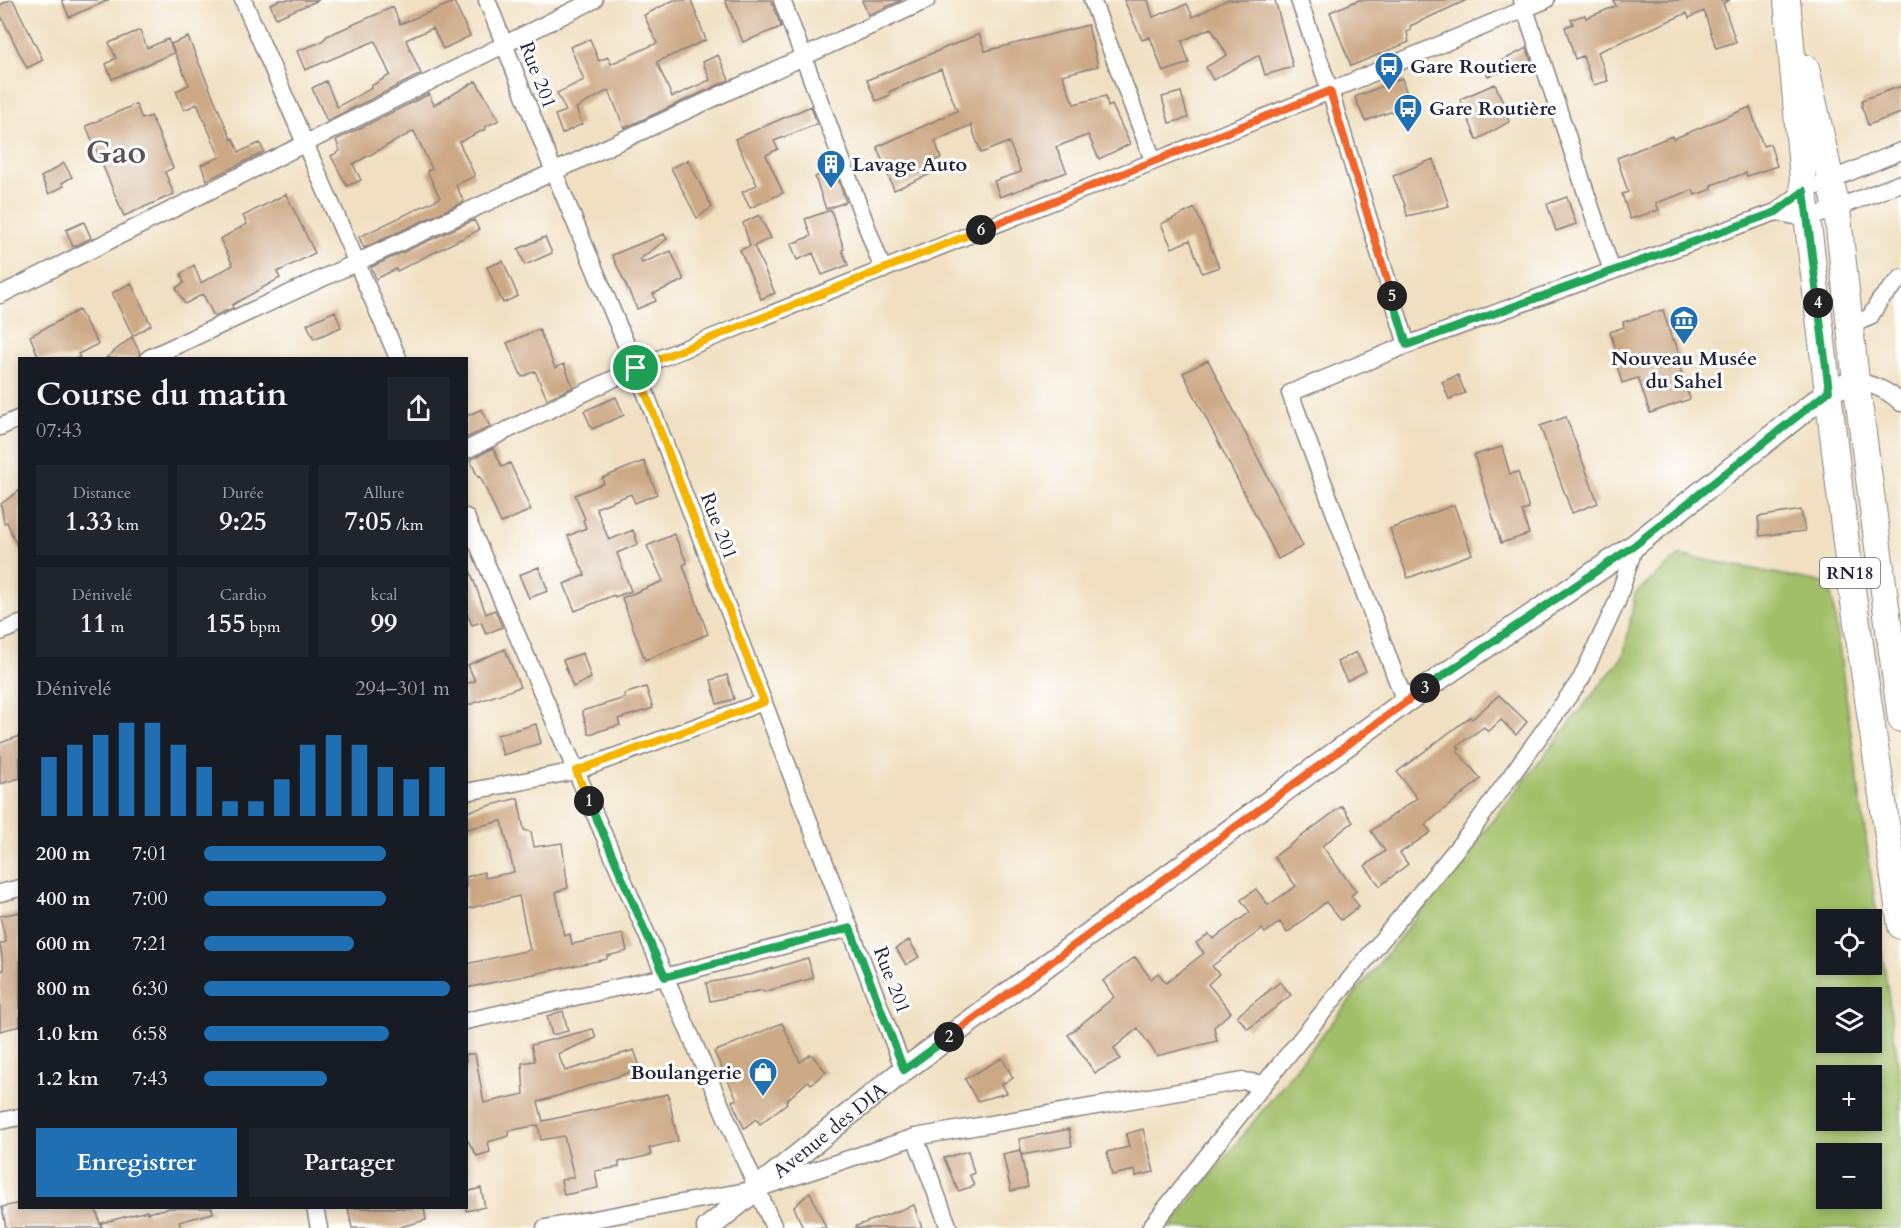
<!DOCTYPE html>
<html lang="fr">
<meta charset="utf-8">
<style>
:root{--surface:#171b24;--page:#20242c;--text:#f1f3f6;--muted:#9ea1a6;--accent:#1f6fb2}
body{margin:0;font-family:Cardo,serif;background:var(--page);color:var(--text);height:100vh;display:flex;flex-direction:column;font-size:22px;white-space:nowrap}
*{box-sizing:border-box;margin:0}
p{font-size:20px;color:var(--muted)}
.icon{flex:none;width:33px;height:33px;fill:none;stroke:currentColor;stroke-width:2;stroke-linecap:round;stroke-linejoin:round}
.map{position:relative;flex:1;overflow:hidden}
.details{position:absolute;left:18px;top:357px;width:450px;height:852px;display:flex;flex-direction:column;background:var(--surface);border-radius:0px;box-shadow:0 3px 9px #0003}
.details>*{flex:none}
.tools{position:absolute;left:1816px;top:909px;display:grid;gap:12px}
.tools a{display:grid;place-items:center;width:66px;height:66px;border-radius:0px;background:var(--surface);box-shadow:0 3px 9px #0003;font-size:30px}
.pin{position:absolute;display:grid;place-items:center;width:51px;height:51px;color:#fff;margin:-26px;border:3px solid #fff;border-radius:50%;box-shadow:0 2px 6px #0007}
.km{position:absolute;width:30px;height:30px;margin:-15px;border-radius:50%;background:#222;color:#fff;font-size:16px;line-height:30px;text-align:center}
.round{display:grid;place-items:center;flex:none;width:63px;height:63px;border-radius:0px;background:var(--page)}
.summary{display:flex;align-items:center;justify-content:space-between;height:102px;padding:0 18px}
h1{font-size:33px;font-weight:600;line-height:45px}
.metrics{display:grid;grid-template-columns:repeat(3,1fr);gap:9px;height:102px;padding:6px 18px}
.metrics div{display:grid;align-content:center;border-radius:0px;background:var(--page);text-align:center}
.metrics b{font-size:26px;font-weight:600}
.metrics small{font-size:16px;font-weight:400}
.metrics p{font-size:16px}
.chart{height:168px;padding:12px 18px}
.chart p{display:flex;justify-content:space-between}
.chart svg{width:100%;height:108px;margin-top:6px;stroke:var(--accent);stroke-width:6}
.cta{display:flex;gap:12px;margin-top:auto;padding:12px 18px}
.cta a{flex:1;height:69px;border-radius:0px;background:var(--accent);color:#fff;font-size:24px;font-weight:600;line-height:69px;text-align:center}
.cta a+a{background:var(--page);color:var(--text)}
ul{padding:0 18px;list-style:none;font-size:20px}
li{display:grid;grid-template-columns:96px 72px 1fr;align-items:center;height:45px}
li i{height:15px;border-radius:8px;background:var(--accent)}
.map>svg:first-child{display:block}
</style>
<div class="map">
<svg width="1901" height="1228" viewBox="0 0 1901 1228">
<rect width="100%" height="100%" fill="#fff"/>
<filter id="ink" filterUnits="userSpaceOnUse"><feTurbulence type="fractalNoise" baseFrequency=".0167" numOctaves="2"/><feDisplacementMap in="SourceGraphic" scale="12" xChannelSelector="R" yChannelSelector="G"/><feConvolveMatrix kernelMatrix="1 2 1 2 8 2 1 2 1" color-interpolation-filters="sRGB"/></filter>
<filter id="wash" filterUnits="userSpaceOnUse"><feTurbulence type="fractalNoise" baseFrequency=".008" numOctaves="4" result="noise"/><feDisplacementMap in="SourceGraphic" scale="24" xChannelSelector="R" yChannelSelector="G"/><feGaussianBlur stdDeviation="1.35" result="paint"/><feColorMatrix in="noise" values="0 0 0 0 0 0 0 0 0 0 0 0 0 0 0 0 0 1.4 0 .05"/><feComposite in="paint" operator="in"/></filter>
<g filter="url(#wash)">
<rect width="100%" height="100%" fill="#f0e0c1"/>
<path fill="#a0bf67" stroke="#617051" stroke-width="1.5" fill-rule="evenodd" d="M1680,555L1830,584L1901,1085V1228H1169L1624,655L1635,594ZM1827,920H1872V964H1827ZM1827,998H1872V1042H1827ZM1827,1076H1872V1120H1827ZM1827,1154H1872V1198H1827Z"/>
<g id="blocks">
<path fill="#cca985" d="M10,0H13L43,60L27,68L0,14V5Z
M62,0H109L69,17Z
M280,0H319L276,18L270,4Z
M674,0H691L706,40L657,62L672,97L710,80L703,62L718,55L729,80L624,128L609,90L576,108L582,124L562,134L555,115L566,111L557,93L584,80L570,47L590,39L599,61L608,57L611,64L657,43L644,15Z
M725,0H771L781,27L743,42Z
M862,0H902L868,15Z
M1124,0H1148L1153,17L1187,4L1193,17L1227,0H1275L1293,67L1265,75L1259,55L1213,80L1206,67L1227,55L1211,28L1182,41L1189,63L1163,72L1150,37L1142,40Z
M1359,0H1467L1410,26L1411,30L1407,32L1409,42L1351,66L1330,12Z
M1613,0H1730L1723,3L1736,42L1716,48L1704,11L1689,18L1687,13L1598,52L1608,81L1593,85L1583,56L1575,59L1565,27L1573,24L1571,19L1585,15L1586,18L1616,6Z
M454,2L470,36L443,49L433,28L406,40L421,74L327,121L312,88L326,81L337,107L372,88L371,86L390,75L375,41L305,70L297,51L321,42L327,36L393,7L400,24Z
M1088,25L1098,66L1062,75L1074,104L1106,96L1108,107L1112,105L1130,144L1099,159L1088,135L1056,147L1067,172L1000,197L994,181L1021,172L1009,142L981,153L971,125L935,141L941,158L931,162L935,172L894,190L877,147L957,111L941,69L889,92L890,95L876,101L867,80L979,34L985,51Z
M140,30L147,48L168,39L174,53L112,79L106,64L116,58L109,43Z
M188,37L231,139L233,138L239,152L260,143L264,152L207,180L201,165L220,157L197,104L184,110L176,91L189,85L171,44Z
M1527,48L1532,64L1488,76L1485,69Z
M1402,78L1410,105L1365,121L1355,97Z
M476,81L499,120L485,127L486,129L459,142L475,176L456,185L464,202L364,248L359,237L440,198L427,171L432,169L414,131L353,164L361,180L347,186L331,156L340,151L336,140L429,94L434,105Z
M1495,84L1505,107L1509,122L1477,140L1460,99Z
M1901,86V113L1868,125L1862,107V100Z
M1181,92L1188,118L1169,123L1162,97Z
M136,104L142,119L151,116L173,168L165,172L174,194L124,216L86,126Z
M811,106L817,124L774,141L778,149L766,155L783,193L750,208L742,192L757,185L735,139Z
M1750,107L1763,146L1770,144L1777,166L1747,176L1746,173L1711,185L1712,189L1695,195L1693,190L1656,203L1659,210L1630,219L1622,194L1628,192L1617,158L1672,136L1673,139Z
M1433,159L1449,206L1407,216L1405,205L1393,176Z
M688,160L712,207L697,218L671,168Z
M64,163L72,177L62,183L64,186L49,194L41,177Z
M835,170L846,202L826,209L815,177Z
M286,194L315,253L277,272L280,278L232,305L233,308L214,316L203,294L185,304L176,288L184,283L181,274L194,265L201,283L233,265L220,239L247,224L243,216Z
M1567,197L1576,224L1556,231L1547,204Z
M1195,208L1219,267L1202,273L1190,240L1172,248L1161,224Z
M831,210L844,249L842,250L848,265L822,275L813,253L797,260L791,244L811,236L805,219Z
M759,215L771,238L754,246L775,293L761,299L740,250L750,246L743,223Z
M474,220L479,230L397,271L396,269L376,279L371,267Z
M84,222L91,238L73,247L66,230Z
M664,234L667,239L640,259L642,263L671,251L684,280L653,294L656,301L637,309L612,255Z
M545,237L552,253L525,265L518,249Z
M503,261L518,296L503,303L487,267Z
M131,283L151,325L133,336L112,293Z
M79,310L98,344L78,354L80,358H39L30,336Z
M1663,310L1672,340L1674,339L1683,364L1679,365L1690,399L1650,413L1638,378L1622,383L1616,362L1619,361L1610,332L1624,327L1623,322Z
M335,311L341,327L314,339L307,324Z
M539,329L555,368L564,364L573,387L547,399L535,371L522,377L507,343Z
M132,337L140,353L139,358H106Z
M1208,360L1303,546L1278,559L1183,373Z
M1458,375L1465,393L1449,399L1442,382Z
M616,397L624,415L592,429L584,411Z
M482,409L490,427L466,438V416Z
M1566,417L1598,503L1572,513L1540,426Z
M1502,447L1510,474L1518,472L1529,509L1522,511L1529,534L1501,543L1474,455Z
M493,448L502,467L510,463L531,510L501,523L480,476L478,477L470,460Z
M644,461L657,494L635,503L631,494L596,508L609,540L633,530L638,544L617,553L631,591L615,597L614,595L575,611L564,584L585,575L568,536L586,528L583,520L585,519L575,495L604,483L602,478Z
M20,490V551H19L7,522L4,523L1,504Z
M1454,505L1472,554L1408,578L1390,529Z
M1801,510L1805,531L1760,536L1758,517Z
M674,534L687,563L683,565L708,634L645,660L622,598L663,581L647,546Z
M466,565H468L486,614L495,610L502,627L486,634L481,622L472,625L466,611Z
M539,567L548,591L529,598L519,575Z
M505,649L520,687L466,706V684L475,681L468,665Z
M1356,652L1366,671L1347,681L1337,662Z
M583,653L591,678L573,687L563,660Z
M727,675L734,699L717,704L711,680Z
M646,687L653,708L618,719L620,725L589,734L582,711L625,698L624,694Z
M1499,695L1527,722L1516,735L1501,720L1488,732L1484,727L1457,746L1460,749L1457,751L1481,779L1425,825L1431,832L1400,853L1408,864L1380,886L1365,866L1385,851L1371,831L1417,798L1397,772L1470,717L1472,719Z
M536,724L541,743L503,755L497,735Z
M20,736V778L0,784V743Z
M518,798L524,830L531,832L534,847L562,843L568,888L556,892L564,936L570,934L572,944L623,934L627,951L607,956V959L466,988V964L530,950L519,896L466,909V877L484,872L485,878L514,872L502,821L466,829V812Z
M1342,806L1353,822L1322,846L1356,891L1351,896L1359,906L1341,920L1326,902L1287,933L1280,922L1265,933L1262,929L1212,966L1219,974L1208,984L1231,1012L1214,1027L1217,1041L1157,1056L1138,1028L1114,1048L1120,1059L1095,1073L1068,1035L1114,997L1103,981L1135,957L1151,979L1158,973L1166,983L1204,953L1196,943L1209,934L1213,939L1250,912L1241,900L1256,889L1268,905L1296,886L1274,857Z
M20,912V1026L0,1031V971L4,970L0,944L6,942L0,916Z
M909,940L919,957L906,965L896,948Z
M808,958L813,978L764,992L763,990L710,1001L706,983L753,974Z
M1280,982L1291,995L1248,1029L1237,1016Z
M563,1011L568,1031L552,1035L547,1016Z
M782,1023L800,1062L811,1054L826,1072L811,1084L808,1081L786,1101L787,1103L760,1124L756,1119L744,1128L732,1101L737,1099L714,1052Z
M593,1029L596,1038L558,1054L565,1071L634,1050L641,1069L538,1102L543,1121L668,1094L678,1141L649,1148L651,1155L619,1162V1167L595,1171L598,1188L564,1195L561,1180L574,1177L564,1136L541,1140L538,1125L508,1131L509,1136L488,1142L490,1152L477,1156L466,1138V1054H475L484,1103L524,1094L522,1063L535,1061L531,1045Z
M1002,1058L1013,1078L1002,1084L1007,1093L977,1101L965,1079Z
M1069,1129L1072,1146L1022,1155L1019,1139Z
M1143,1129L1154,1172L1136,1176L1135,1170L1112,1175L1107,1152L1129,1147L1126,1134Z
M1020,1150L1028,1187L1011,1191L1003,1154Z
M968,1151L974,1173L970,1175L974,1186L958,1191L944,1158Z
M481,1188L485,1207L466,1211V1192Z
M810,1192L826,1228H803L794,1207Z
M20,1203V1208H96L101,1228H6L2,1207Z
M914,1205L922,1228H856V1226Z
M170,1208H212L213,1213L179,1222L181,1228H102L101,1223L147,1211V1213Z
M348,1208H424L426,1220L397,1228H352Z"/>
</g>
</g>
<g filter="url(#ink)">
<use href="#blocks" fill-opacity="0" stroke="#89817e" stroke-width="1.5"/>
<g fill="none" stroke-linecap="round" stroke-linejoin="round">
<g stroke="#89817e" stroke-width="19">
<path id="street" d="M243,0L398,358
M487,0L554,172L636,368L904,1070
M782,0L883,270
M1092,0L1153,160
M1299,0L1330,91L1407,345
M1522,0L1612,271
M1776,212L1804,191L1901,151
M0,295L594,0
M1851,325L1870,317L1880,300L1901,278
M149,358L927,0
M1856,381C1874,385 1888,390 1901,403
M0,427L20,418
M466,450L636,368L1330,91L1546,0
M466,517L774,1228
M0,632L20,624
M1405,702L1290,393L1407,345L1776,212L1808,219L1901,183
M466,792L576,771L763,702
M0,893L20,888
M466,1021L665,977L850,928
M0,1121L20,1117
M915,1137L949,1228
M315,1208L319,1228
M545,1228L757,1189L915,1137L1243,1081L1264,1084
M1150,1228L1264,1084L1471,831L1581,679L1617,602L1635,545"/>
</g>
<g stroke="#89817e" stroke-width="25">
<g id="secondary">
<path id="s1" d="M708,1228L904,1070L1405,702L1635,545L1829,391L1856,381"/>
</g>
</g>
<g stroke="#89817e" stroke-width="28">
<path id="primary" d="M1787,0L1804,191L1849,568L1901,926
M1806,68L1837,209L1856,381L1901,719"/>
</g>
<use href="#street" stroke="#fff" stroke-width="16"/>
<use href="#secondary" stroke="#fff" stroke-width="22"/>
<use href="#primary" stroke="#fff" stroke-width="26"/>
</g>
</g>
<g fill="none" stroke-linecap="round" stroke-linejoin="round" filter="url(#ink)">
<g stroke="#fff" stroke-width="12">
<path id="split-1" d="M589,801L576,771L764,702L636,368"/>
</g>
<g stroke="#fff" stroke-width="12">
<path id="split-2" d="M589,801L665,977L850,928L904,1070L949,1037"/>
</g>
<g stroke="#fff" stroke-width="12">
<path id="split-3" d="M949,1037L1425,688"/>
</g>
<g stroke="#fff" stroke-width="12">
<path id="split-4" d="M1425,688L1635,545L1829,391L1818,303"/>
</g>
<g stroke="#fff" stroke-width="12">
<path id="split-5" d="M1392,296L1407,345L1776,212L1804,191L1818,303"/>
</g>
<g stroke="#fff" stroke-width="12">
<path id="split-6" d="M981,230L1330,91L1392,296"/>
</g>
<g stroke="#fff" stroke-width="12">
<path id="split-7" d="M636,368L981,230"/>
</g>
<use href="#split-1" stroke="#f5b400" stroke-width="8"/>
<use href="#split-2" stroke="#22a559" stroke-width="8"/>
<use href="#split-3" stroke="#f0652b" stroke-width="8"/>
<use href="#split-4" stroke="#22a559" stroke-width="8"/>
<use href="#split-5" stroke="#22a559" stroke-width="8"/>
<use href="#split-6" stroke="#f0652b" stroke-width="8"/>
<use href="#split-7" stroke="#f5b400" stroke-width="8"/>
</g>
<defs>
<g id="bus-pin" transform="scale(1.5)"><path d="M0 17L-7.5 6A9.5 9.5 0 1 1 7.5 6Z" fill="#1f6fb2" stroke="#fff"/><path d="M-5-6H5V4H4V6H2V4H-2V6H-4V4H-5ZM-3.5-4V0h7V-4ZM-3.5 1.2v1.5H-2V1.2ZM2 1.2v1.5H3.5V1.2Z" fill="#fff"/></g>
<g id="building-pin" transform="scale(1.5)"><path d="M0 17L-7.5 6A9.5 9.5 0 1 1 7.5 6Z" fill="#1f6fb2" stroke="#fff"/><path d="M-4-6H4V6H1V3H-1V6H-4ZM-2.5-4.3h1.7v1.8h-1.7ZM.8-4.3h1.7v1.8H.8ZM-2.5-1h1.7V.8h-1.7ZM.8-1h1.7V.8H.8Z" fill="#fff"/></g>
<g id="museum-pin" transform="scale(1.5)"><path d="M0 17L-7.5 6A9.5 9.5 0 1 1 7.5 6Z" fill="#1f6fb2" stroke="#fff"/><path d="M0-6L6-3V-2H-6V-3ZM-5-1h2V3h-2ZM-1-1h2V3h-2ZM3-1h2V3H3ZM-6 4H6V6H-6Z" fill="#fff"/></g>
<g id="shop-pin" transform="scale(1.5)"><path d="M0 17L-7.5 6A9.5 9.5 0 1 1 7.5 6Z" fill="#1f6fb2" stroke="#fff"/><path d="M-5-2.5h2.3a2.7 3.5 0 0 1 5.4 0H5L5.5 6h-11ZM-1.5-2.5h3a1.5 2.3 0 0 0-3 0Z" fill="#fff"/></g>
</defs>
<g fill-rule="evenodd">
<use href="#bus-pin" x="1389" y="66"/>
<use href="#bus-pin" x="1408" y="108"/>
<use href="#building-pin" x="831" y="164"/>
<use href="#museum-pin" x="1684" y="320"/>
<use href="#shop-pin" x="763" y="1072"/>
</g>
<g text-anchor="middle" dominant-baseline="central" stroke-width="6" stroke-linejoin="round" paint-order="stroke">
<rect fill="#fff" stroke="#646476" stroke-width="1.5" x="1820" y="558" width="60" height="30" rx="4.5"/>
<g font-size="18" font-weight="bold" fill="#22223b">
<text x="1850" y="573">RN18</text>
</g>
<g font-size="20" font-weight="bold" fill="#22223b" stroke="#fff" text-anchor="start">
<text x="1410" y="66">Gare Routiere</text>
<text x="1429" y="108">Gare Routière</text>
<text x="852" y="164">Lavage Auto</text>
<text x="1684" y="358" text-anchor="middle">Nouveau Musée<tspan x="1684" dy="23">du Sahel</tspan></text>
<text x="742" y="1072" text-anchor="end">Boulangerie</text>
</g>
<g font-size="20" fill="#22223b" stroke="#fff">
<text transform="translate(538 75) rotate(69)">Rue 201</text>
<text transform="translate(719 526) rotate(69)">Rue 201</text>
<text transform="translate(892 980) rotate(69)">Rue 201</text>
<text stroke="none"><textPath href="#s1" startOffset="156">Avenue des DIA</textPath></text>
</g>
<g font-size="32" font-weight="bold" fill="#5e5155" stroke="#fff">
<text x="116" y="153">Gao</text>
</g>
</g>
</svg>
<div class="tools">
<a><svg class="icon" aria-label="locate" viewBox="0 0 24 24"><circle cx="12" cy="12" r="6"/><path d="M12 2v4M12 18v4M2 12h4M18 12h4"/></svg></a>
<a><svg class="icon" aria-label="layers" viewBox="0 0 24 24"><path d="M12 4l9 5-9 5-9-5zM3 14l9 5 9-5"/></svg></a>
<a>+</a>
<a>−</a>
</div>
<div class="pin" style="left:636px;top:368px;background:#1e9e55"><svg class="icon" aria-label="arrive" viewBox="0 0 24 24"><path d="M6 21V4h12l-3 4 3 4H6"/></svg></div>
<b class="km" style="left:589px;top:801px">1</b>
<b class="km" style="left:949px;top:1037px">2</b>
<b class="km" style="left:1425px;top:688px">3</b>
<b class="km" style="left:1818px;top:303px">4</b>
<b class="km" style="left:1392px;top:296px">5</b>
<b class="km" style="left:981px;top:230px">6</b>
<section class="details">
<div class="summary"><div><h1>Course du matin</h1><p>07:43</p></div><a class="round"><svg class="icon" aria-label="share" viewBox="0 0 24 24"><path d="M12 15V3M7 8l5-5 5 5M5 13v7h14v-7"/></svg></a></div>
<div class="metrics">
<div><p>Distance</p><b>1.33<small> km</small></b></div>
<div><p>Durée</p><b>9:25</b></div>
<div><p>Allure</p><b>7:05<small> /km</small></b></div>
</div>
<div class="metrics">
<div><p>Dénivelé</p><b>11<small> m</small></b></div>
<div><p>Cardio</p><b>155<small> bpm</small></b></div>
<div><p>kcal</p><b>99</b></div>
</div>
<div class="chart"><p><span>Dénivelé</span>294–301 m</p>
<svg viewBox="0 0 160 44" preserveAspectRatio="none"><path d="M5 44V20M15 44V15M25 44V11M35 44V6M45 44V6M55 44V15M65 44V24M75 44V38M85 44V38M95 44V29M105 44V15M115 44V11M125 44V15M135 44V24M145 44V29M155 44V24"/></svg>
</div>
<ul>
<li><b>200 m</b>7:01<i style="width:74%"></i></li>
<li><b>400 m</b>7:00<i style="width:74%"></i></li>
<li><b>600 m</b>7:21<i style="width:61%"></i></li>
<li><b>800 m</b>6:30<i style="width:100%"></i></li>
<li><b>1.0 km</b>6:58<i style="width:75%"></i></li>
<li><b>1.2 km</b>7:43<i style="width:50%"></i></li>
</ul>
<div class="cta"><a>Enregistrer</a><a>Partager</a></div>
</section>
</div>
